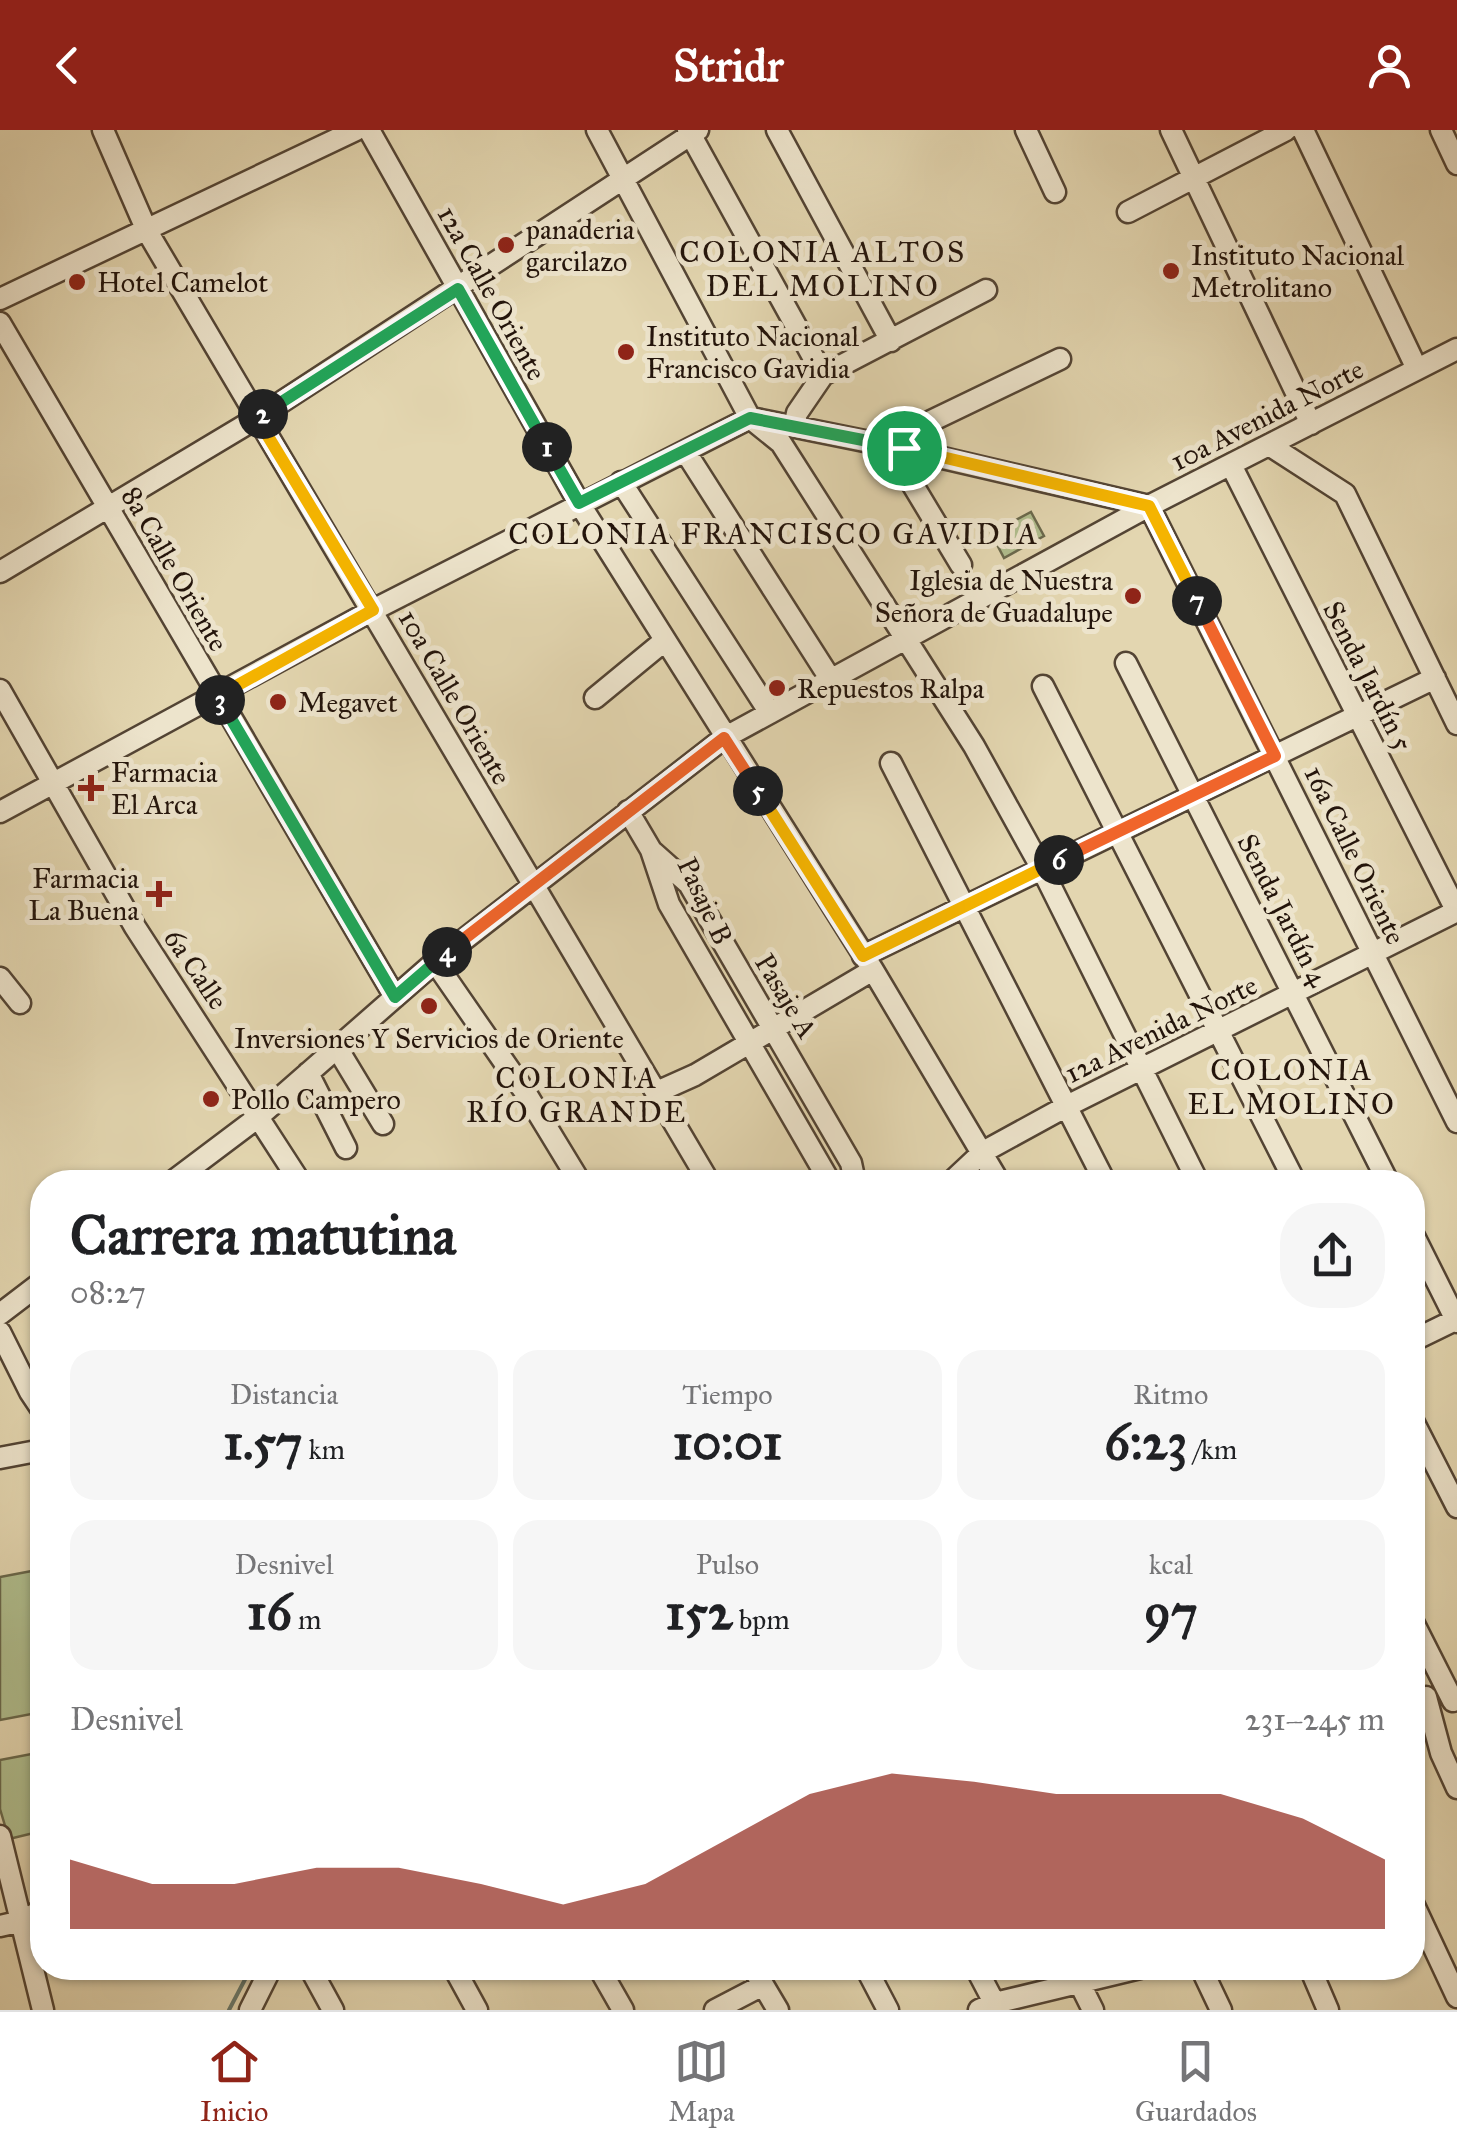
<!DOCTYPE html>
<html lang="es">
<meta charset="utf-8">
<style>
:root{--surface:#fff;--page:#f6f6f6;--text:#202124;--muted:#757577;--line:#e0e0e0;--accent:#8f2418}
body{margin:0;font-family:"IM FELL Great Primer",serif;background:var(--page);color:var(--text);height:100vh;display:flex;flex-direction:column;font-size:38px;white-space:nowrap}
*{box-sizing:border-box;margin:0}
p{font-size:32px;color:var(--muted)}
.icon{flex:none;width:55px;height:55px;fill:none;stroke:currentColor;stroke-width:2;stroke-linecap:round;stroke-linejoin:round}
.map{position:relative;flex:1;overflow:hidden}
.drawer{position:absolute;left:30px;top:1040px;width:1395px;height:810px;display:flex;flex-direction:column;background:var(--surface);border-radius:40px;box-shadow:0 2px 8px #0004}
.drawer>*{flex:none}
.pin{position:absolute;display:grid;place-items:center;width:85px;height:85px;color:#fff;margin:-42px;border:5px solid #fff;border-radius:50%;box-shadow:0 2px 10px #0007}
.km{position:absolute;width:50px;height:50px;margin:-25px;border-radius:50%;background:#222;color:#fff;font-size:28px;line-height:50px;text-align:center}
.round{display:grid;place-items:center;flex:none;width:105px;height:105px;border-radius:40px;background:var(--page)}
.headline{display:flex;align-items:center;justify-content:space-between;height:170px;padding:0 40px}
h1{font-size:55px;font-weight:700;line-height:75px}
.metrics{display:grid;grid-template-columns:repeat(3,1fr);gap:15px;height:170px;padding:10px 40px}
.metrics div{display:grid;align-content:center;border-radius:25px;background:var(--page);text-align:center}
.metrics b{font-size:50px;font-weight:700}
.metrics small{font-size:28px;font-weight:400}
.metrics p{font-size:28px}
.chart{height:280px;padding:20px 40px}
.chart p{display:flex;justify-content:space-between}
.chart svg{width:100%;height:180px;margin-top:10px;fill:var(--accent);opacity:.7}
header{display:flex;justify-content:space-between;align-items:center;height:130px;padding:0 40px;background:var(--accent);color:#fff;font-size:45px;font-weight:700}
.tab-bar{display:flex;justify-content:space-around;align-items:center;height:140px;border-top:2px solid var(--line);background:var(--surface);font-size:28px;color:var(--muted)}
.tab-bar a{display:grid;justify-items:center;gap:5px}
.tab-bar .selected{color:var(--accent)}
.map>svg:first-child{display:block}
</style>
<header><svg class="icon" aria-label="back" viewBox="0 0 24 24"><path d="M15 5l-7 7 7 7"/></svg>Stridr<svg class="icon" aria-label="person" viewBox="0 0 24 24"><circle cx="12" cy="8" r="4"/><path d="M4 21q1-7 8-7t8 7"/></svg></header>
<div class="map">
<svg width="1457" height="1880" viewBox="0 0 1457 1880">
<rect width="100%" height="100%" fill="#e3d6b0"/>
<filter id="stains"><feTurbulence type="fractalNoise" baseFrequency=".002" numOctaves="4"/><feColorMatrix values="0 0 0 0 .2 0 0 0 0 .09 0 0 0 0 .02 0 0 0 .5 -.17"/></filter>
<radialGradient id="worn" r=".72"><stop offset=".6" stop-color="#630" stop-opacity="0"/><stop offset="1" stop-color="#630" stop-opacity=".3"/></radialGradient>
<path fill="#b0be8e" stroke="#6a694c" stroke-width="2.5" d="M1031,382L1044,406L1004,428L991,403Z
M37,1440L42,1469V1582L0,1590V1447Z
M42,1622V1701L9,1709L0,1679V1630Z"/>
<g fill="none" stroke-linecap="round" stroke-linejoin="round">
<path stroke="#687769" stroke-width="4" d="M229,1880L251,1838"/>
<g stroke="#534434" stroke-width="25">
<path id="minor" d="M103,0L147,101L709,1052
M369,0L579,373L873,840L999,1052
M597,0L750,288L781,313L974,616L1042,739L1198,1052
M688,0L823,245
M777,0L891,211
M1026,0L1055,62
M1171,0L1311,294
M1303,0L1417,239
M1441,0L1457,34
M1128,82L1286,0
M0,169L356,0
M0,193L395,867
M756,289L904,319L1149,376
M794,297L797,283L823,245L986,160
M1269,315L1345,364L1457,594
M890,317L961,435
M904,319L931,291L1060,229
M685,321L831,550
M1231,335L1457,782
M621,352L770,583
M1149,376L1457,992
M0,442L257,288L698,0
M1126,533L1388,1052
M1043,556L1295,1052
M0,560L135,797L300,1052
M595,568L663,512
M891,633L1105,1052
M628,681L651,720L669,774L830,1052
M0,682L373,480L750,288
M653,722L689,754L851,1033L855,1052
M863,826L1435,548
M435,832L527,965L580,1052
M0,848L20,873
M337,918L383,994
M308,943L346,1018
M657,962L695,945L873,840
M172,1052L257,988L435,832L724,608L1149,376L1457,219
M951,1052L983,1022L1067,976L1457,781
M1412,1102L1457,1192
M0,1184L42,1152
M0,1202L30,1262L42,1280
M1412,1211L1457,1189
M1412,1289L1457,1377
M0,1328L42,1320
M1412,1490L1453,1571
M1426,1567L1441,1623L1457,1658
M0,1706L43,1880
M1412,1771L1457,1867
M0,1796L22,1791L42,1780
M310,1838L333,1880
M454,1838L477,1880
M599,1838L623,1880
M753,1838L778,1880
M866,1838L888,1880
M976,1838L998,1880
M1201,1838L1221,1880
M1310,1838L1328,1880
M1080,1854L1093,1880
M250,1880L271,1838
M715,1880L763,1855
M979,1880L995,1873L1140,1838"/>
</g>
<use href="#minor" stroke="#ede4cc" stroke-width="20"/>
</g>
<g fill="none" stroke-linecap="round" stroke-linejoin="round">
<g stroke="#fff" stroke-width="20">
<path id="split-1" d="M547,317L579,373L750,288L904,318"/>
</g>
<g stroke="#fff" stroke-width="20">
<path id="split-2" d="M263,284L458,159L547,317"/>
</g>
<g stroke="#fff" stroke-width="20">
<path id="split-3" d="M220,570L218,566L373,480L257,288L263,284"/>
</g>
<g stroke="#fff" stroke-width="20">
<path id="split-4" d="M220,570L395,867L447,822"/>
</g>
<g stroke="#fff" stroke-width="20">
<path id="split-5" d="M447,822L724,608L758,661"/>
</g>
<g stroke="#fff" stroke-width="20">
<path id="split-6" d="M758,661L863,826L1059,730"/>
</g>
<g stroke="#fff" stroke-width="20">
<path id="split-7" d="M1059,730L1275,626L1197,471"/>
</g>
<g stroke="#fff" stroke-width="20">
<path id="split-8" d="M904,318L1149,376L1197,471"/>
</g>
<use href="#split-1" stroke="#22a559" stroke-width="12"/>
<use href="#split-2" stroke="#22a559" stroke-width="12"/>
<use href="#split-3" stroke="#f5b400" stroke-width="12"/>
<use href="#split-4" stroke="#22a559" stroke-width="12"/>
<use href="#split-5" stroke="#f0652b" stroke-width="12"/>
<use href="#split-6" stroke="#f5b400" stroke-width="12"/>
<use href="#split-7" stroke="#f0652b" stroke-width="12"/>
<use href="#split-8" stroke="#f5b400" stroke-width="12"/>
</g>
<g fill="#8f2418" stroke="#ede4cc" stroke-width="4">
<circle cx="506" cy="115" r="10"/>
<circle cx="1171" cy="141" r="10"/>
<circle cx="77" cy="152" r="10"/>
<circle cx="626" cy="222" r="10"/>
<circle cx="1133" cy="466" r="10"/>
<circle cx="777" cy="558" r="10"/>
<circle cx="278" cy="572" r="10"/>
<path d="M86 643h10v10h10v10h-10v10h-10v-10h-10v-10h10z"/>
<path d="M154 749h10v10h10v10h-10v10h-10v-10h-10v-10h10z"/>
<circle cx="429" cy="876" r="10"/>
<circle cx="211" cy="969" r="10"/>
</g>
<g text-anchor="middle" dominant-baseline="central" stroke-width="10" stroke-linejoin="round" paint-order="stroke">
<g font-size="28" fill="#23140b" stroke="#ede4cc" text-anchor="start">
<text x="526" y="99">panaderia<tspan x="526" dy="32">garcilazo</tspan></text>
<text x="1191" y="125">Instituto Nacional<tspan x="1191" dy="32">Metrolitano</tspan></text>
<text x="97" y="152">Hotel Camelot</text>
<text x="646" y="206">Instituto Nacional<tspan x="646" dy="32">Francisco Gavidia</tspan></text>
<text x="1113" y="450" text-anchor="end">Iglesia de Nuestra<tspan x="1113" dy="32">Señora de Guadalupe</tspan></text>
<text x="797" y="558">Repuestos Ralpa</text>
<text x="298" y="572">Megavet</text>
<text x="111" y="642">Farmacia<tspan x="111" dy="32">El Arca</tspan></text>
<text x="139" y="748" text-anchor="end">Farmacia<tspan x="139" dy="32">La Buena</tspan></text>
<text x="429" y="908" text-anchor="middle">Inversiones Y Servicios de Oriente</text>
<text x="231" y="969">Pollo Campero</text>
</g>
<g font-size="28" fill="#23140b" stroke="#ede4cc">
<text transform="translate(492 163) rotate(61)">12a Calle Oriente</text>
<text transform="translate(1267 285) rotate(-27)">10a Avenida Norte</text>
<text transform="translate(175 439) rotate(60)">8a Calle Oriente</text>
<text transform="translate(1368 546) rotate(63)">Senda Jardín 5</text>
<text transform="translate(455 567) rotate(60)">10a Calle Oriente</text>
<text transform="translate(1355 725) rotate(64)">16a Calle Oriente</text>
<text transform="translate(705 771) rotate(65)">Pasaje B</text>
<text transform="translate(1283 780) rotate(63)">Senda Jardín 4</text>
<text transform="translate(196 839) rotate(56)">6a Calle</text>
<text transform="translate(786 866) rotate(59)">Pasaje A</text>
<text transform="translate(1161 899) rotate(-26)">12a Avenida Norte</text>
</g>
<g font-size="30" letter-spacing="2.5" fill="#23140b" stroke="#ede4cc">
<text x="823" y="122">COLONIA ALTOS<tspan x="823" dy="34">DEL MOLINO</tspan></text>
<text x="774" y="404">COLONIA FRANCISCO GAVIDIA</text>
<text x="1292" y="940">COLONIA<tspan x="1292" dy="34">EL MOLINO</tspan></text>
<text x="577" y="948">COLONIA<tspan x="577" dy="34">RÍO GRANDE</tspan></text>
</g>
</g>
<rect width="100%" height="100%" filter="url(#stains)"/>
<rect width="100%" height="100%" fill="url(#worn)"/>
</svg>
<div class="pin" style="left:904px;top:318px;background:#1e9e55"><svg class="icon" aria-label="arrive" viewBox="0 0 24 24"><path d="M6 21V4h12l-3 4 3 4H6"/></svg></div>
<b class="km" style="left:547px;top:317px">1</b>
<b class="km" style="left:263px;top:284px">2</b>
<b class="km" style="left:220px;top:570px">3</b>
<b class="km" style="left:447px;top:822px">4</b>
<b class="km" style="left:758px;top:661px">5</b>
<b class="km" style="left:1059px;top:730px">6</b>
<b class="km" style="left:1197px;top:471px">7</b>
<section class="drawer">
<div class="headline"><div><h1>Carrera matutina</h1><p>08:27</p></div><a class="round"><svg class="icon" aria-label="share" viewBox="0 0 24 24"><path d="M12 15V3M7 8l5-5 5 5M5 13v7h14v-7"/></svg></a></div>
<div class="metrics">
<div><p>Distancia</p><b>1.57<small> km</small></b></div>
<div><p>Tiempo</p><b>10:01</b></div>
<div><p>Ritmo</p><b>6:23<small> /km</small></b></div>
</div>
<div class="metrics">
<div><p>Desnivel</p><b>16<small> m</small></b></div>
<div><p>Pulso</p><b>152<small> bpm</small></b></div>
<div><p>kcal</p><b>97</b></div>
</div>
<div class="chart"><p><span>Desnivel</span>231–245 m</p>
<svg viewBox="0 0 160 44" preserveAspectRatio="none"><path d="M0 44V27L10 33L20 33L30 29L40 29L50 33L60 38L70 33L80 22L90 11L100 6L110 8L120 11L130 11L140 11L150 17L160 27V44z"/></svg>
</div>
</section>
</div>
<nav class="tab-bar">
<a class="selected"><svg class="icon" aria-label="home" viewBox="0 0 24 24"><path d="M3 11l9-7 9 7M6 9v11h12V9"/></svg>Inicio</a>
<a><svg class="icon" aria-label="map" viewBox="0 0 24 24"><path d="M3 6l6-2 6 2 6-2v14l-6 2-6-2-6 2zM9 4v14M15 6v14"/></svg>Mapa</a>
<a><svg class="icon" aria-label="saved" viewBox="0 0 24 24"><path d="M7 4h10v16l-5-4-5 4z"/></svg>Guardados</a>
</nav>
